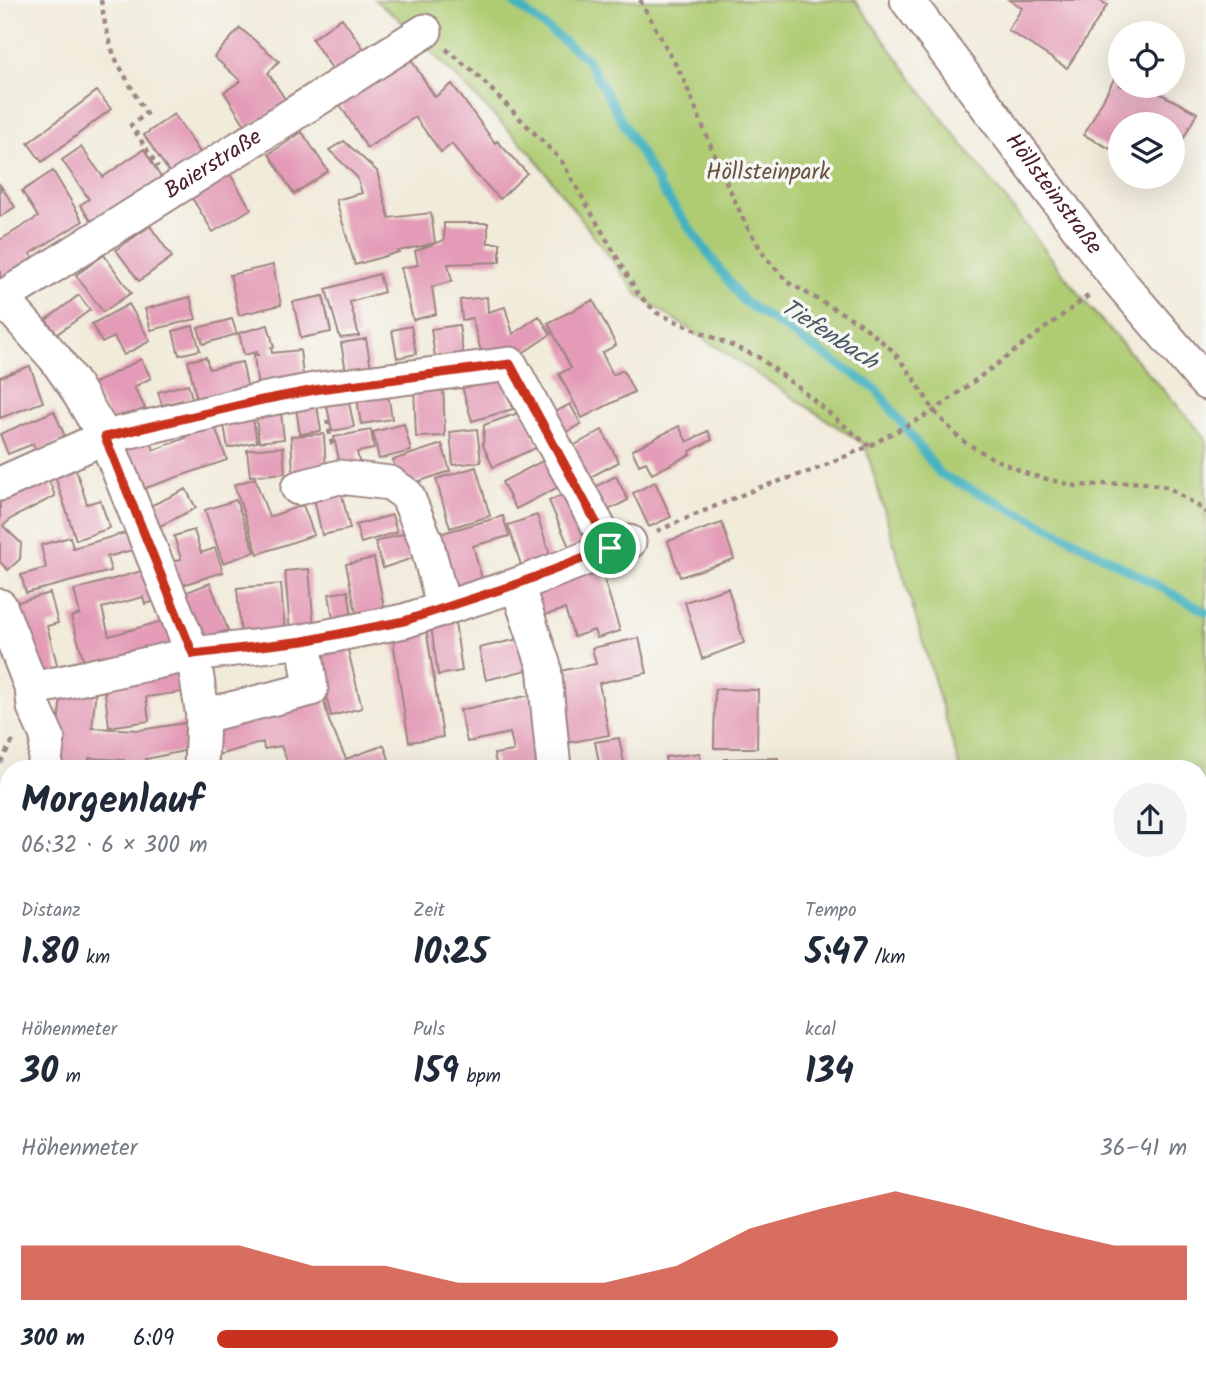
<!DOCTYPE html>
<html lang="de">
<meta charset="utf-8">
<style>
:root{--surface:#fff;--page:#f2f2f3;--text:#1f2937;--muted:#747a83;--accent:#c8321e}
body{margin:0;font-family:Kalam,sans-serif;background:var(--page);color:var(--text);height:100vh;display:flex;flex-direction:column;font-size:26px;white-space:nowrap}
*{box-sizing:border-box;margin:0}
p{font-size:23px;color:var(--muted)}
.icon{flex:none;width:38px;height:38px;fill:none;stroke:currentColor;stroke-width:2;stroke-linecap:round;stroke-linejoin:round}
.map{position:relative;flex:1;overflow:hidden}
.drawer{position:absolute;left:0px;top:760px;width:1208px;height:621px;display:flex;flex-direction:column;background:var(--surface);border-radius:28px 28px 0 0;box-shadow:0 7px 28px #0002}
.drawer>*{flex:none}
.buttons{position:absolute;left:1108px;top:21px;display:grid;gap:14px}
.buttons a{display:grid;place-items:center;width:77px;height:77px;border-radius:50%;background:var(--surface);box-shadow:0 7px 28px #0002;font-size:35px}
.pin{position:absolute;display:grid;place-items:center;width:60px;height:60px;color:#fff;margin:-30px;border:4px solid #fff;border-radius:50%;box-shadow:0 2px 7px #0007}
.round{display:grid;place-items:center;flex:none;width:74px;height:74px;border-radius:37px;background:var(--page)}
.overview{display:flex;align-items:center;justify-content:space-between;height:119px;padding:0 21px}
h1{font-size:38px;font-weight:600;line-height:52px}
.stats{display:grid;grid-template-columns:repeat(3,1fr);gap:10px;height:119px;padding:7px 21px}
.stats div{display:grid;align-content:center}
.stats b{font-size:35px;font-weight:600}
.stats small{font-size:19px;font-weight:400}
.stats p{font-size:19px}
.chart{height:196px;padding:14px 21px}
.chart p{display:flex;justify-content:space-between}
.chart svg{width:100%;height:126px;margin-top:7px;fill:var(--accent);opacity:.7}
ul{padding:0 21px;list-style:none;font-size:23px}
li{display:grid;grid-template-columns:112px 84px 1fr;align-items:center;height:52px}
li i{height:18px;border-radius:9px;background:var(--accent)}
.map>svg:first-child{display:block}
</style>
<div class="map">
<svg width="1206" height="1380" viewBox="0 0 1206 1380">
<rect width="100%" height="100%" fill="#f6f6f2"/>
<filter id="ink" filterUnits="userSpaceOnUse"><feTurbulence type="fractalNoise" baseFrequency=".0143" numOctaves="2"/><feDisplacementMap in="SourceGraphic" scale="14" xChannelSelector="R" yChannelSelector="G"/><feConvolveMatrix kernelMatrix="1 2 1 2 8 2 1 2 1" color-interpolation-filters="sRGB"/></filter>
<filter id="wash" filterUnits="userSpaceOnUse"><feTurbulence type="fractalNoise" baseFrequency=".00686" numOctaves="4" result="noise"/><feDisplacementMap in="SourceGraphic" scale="28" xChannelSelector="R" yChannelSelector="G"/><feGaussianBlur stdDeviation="1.57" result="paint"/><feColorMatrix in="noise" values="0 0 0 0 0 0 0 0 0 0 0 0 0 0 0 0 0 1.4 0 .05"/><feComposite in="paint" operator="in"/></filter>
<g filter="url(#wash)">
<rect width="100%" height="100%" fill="#f1ebda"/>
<path fill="#afcc73" stroke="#7c764f" stroke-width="2" d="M375,0H855L931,104L1091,309L1206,438V918L1199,919V768H960L865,445L639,296L531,153L398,18Z"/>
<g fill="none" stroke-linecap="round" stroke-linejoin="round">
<path stroke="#44b2bf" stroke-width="9" d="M510,0L586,58L661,189L743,301L876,389L940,474L1053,529L1206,612"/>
</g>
<g id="blocks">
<path fill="#e49bb7" d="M1009,0H1099L1107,5L1067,68L1008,30L1022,8Z
M342,18L366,52L335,73L312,39Z
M240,28L279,61L268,73L287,102L247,128L224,92L241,81L214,57Z
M410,58L435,97L452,84L495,143L497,141L527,173L500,199L469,167L452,144L441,152L415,117L367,148L339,103Z
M1120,68V86H1146L1197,113L1172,160V124H1120V154L1084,135Z
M97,91L111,109L42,162L28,143Z
M174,114L201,154L171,175L144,135Z
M302,132L328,171L294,194L269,154Z
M344,141L377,171L389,218L431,213L435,243L398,251L399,252L355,265L336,200L362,193L357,177L329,150Z
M81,147L103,177L144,149L163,181L95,226L80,205L89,199L62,160Z
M53,171L83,221L30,254L36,263L0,284V240L38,217L22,191Z
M230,174L251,209L213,232L192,198Z
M0,185L15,207L0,217Z
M444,223H488V243H500V262L448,264L452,281L432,287L436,314L413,320L401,268L418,265L415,251L444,240Z
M150,226L172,257L139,281L116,250Z
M104,255L131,293L103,312L76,275Z
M273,265L281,305L239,315L230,275Z
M379,274L384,292L350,302L359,336L340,338L326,289Z
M79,295L90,310L57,334L46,320Z
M323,296L331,332L301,338L293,302Z
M190,297L196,319L151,330L145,309Z
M487,297L488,312L505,307L513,334L539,316L551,334L518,356L512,347L482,355L472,318L462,320L460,300Z
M593,300L616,345L602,353L613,375L623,370L634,392L582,418L559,374L571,368L548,323Z
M129,304L150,341L124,355L114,337L102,343L92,324Z
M232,319L237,334L203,344L198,328Z
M268,325L274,347L271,348L272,353L300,350L304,384L258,390L254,355H258L257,352L244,355L239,333Z
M459,325L464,361L436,365L431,329Z
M193,326L200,350L179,355L173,331Z
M411,326L416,354L397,358L392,330Z
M366,339L372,373L347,377L341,343Z
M206,357L209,369L242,362L248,389L197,400L188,361Z
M141,359L151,378L134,387L145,408L113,425L91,385Z
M30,366L43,402L0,418V377Z
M503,375L513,409L472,421L462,387Z
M443,383L445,436L416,437L414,384Z
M188,384L192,398L162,405L158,392Z
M387,388L392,419L361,424L356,393Z
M347,393L354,427L332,431L325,397Z
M316,399L321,431L300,434L295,402Z
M570,404L581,424L559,436L548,416Z
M280,405L284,439L259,442L255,408Z
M251,408L257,442L228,448L222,414Z
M54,411L66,439L37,452L33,444L8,454L0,434Z
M524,411L538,447L493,467L483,445L484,425Z
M211,416L227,460L137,491L120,442L148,433L154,450L186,438L182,426Z
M404,424L411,451L379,459L373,432Z
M679,426L687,442L708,431L712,440L690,451L691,454L652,474L646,462L639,465L632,450Z
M477,429L481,462L453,465L450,432Z
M371,430L374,449L357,452L360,466L341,469L334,437Z
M602,430L619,462L583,481L566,450Z
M324,434L326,471L293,473L291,436Z
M442,444L450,471L402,487L393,460Z
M283,447L285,473L250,476L247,450Z
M548,458L562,485L516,509L502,482Z
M74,463L87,504L100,500L110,528L76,540L53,470Z
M476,467L490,516L450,528L436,479Z
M46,473L55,496L12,518L3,526L21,543L20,559L8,570L0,562V493Z
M616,476L628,500L603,513L591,489Z
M255,478L269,517L303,505L314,535L258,554L234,485Z
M655,482L671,517L649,527L633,493Z
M340,487L350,529L322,535L313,494Z
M186,489L196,508L154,529L144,509Z
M572,490L594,538L570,549L549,501Z
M236,500L255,552L223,563L205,510Z
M392,515L397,532L361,543L356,525Z
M537,515L552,561L523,571L508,525Z
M503,516L509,536L473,546L483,583L447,593L432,536Z
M722,523L734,559L680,577L668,541Z
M139,529L143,547L107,557L111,571L26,593L21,575L46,568L41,545L70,537L73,548Z
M194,530L201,553L215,548L223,572L179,586L171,562L181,559L174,536Z
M409,532L416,557L383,568L375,542Z
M374,558L386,616L358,622L346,564Z
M599,562L620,631L597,638L594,630L574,637L565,609L539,617L530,591Z
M156,567L164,599L145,604L143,597L102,608L109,636L170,619L176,643L86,668L71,617L80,614L74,590Z
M309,569L314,628L290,631L285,571Z
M210,583L228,630L199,640L182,594Z
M281,584L285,634L241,637L237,588Z
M728,588L744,643L702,659L685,602Z
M348,591L353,622L334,625L329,594Z
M50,593L58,623L47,626L59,672L32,680L11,604Z
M455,622L462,671L438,675L431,626Z
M426,628L443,737L409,742L392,634Z
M527,637L535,668L486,680L479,648Z
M639,638L647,673L599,683L609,735L567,743L554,672L596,664L592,648Z
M346,642L362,708L331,716L315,649Z
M187,666L190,691L146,697L149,721L109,727L103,676Z
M62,685L96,689L92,728L140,730L191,722L193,749L146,759L145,768H124V760L89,758L88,768H54Z
M715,689L758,690L757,748H714Z
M531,695L547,768H497L494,754L514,751L510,733L467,742L460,710Z
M324,700L329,721L346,759L384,745L392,768H290L281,746L264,749L263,742L218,755L210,728Z
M619,738L625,768H600L595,742Z
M700,753L701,768H667L665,757Z
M778,758V768H725V759Z
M0,824L9,829V866L3,862L0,869Z
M0,892L9,896V901L0,920Z
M9,937V971L7,976L9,977V997L0,996V946Z
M0,1033L9,1034V1058H0Z
M1200,1072L1206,1073V1109H1200Z
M1206,1125V1163H1205L1199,1140V1128Z
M0,1166H2L4,1186L9,1185V1229H0Z
M1206,1238V1299L1199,1301V1240Z
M9,1242V1319L0,1321V1243Z
M613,1372H689V1380H613Z
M700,1372H740L739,1380H699Z
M763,1372H801L802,1380H764Z
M828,1372H894L895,1380H830Z"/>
</g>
</g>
<g filter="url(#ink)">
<use href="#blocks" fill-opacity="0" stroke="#9e8582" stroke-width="2"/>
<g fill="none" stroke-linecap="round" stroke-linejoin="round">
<g stroke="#9e8582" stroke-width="37">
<g id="minor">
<path id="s1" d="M907,0L1113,274L1206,383"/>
<path d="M0,296L55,358L74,385L105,437L193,654L203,716L201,768"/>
<path id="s2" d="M2,298L425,31"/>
<path d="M0,484L105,437L262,400L320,389L510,364L610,548"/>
<path d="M298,488L339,477L390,483L407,495L426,541L444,609"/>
<path d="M517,585L544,666L554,768"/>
<path d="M0,606L32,689L34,707L48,738L44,768"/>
<path d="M32,689L193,654L304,641L404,621L517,585L629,542"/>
<path d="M203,716L311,689L304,641"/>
<path d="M0,934L9,925"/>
<path d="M0,1090L9,1084"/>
<path d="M0,1131L9,1130"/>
<path d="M1199,1184L1206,1182"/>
<path d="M1199,1231L1206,1229"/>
<path d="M0,1367L6,1380"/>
<path d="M395,1372L402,1380"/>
<path d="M83,1380L159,1372"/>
<path d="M692,1380V1372"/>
</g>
</g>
<path stroke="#9e8582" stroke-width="4.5" stroke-dasharray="5 5" stroke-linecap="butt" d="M101,0L105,24L114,56L146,114L131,125L158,167
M640,0L683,78L720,168L746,225L766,258L789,283L861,324L892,350L913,377L934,411L961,440L994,459L1030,475L1076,486L1140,482L1167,487L1197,505L1206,513
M446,49L476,74L561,160L638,294L657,313L758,357L799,388L869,446
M327,420L333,449
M657,531L758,488L814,470L869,446L934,411L1091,294
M0,762L14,739
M0,798L9,803"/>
<use href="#minor" stroke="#fff" stroke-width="33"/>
</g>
</g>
<g fill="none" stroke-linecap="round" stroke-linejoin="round" filter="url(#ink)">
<g stroke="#fff" stroke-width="14">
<path id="route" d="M510,364L610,548L517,584L404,621L304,641L193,654L105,437L262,400L320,389Z"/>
</g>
<use href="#route" stroke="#c8321e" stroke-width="9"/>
</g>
<g text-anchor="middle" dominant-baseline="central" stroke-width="7" stroke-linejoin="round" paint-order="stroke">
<g font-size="23" fill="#4a1f2b" stroke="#f6f6f2">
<text stroke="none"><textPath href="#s2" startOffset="250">Baierstraße</textPath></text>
<text stroke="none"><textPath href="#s1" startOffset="243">Höllsteinstraße</textPath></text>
</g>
<g font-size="23" fill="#685341" stroke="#f6f6f2">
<text x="768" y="173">Höllsteinpark</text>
</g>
<g font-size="24" font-style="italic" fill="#485a66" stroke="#f6f6f2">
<text transform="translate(829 335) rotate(33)">Tiefenbach</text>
</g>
</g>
</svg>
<div class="buttons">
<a><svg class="icon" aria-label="locate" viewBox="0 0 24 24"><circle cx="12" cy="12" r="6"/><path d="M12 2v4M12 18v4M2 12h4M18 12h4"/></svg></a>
<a><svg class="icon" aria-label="layers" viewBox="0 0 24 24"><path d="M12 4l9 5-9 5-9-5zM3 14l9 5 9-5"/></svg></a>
</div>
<div class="pin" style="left:610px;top:548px;background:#1e9e55"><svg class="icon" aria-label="arrive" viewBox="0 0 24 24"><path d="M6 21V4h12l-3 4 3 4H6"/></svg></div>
<section class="drawer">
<div class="overview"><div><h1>Morgenlauf</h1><p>06:32 · 6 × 300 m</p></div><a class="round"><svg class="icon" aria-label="share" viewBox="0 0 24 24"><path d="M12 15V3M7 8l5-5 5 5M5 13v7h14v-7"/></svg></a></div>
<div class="stats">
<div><p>Distanz</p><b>1.80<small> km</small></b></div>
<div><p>Zeit</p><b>10:25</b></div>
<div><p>Tempo</p><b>5:47<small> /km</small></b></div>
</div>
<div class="stats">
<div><p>Höhenmeter</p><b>30<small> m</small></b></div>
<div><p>Puls</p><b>159<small> bpm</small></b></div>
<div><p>kcal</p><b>134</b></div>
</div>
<div class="chart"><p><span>Höhenmeter</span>36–41 m</p>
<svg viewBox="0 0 160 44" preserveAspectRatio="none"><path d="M0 44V25L10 25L20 25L30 25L40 32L50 32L60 38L70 38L80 38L90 32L100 19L110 12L120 6L130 12L140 19L150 25L160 25V44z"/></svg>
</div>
<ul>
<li><b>300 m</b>6:09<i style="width:64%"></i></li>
</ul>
</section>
</div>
